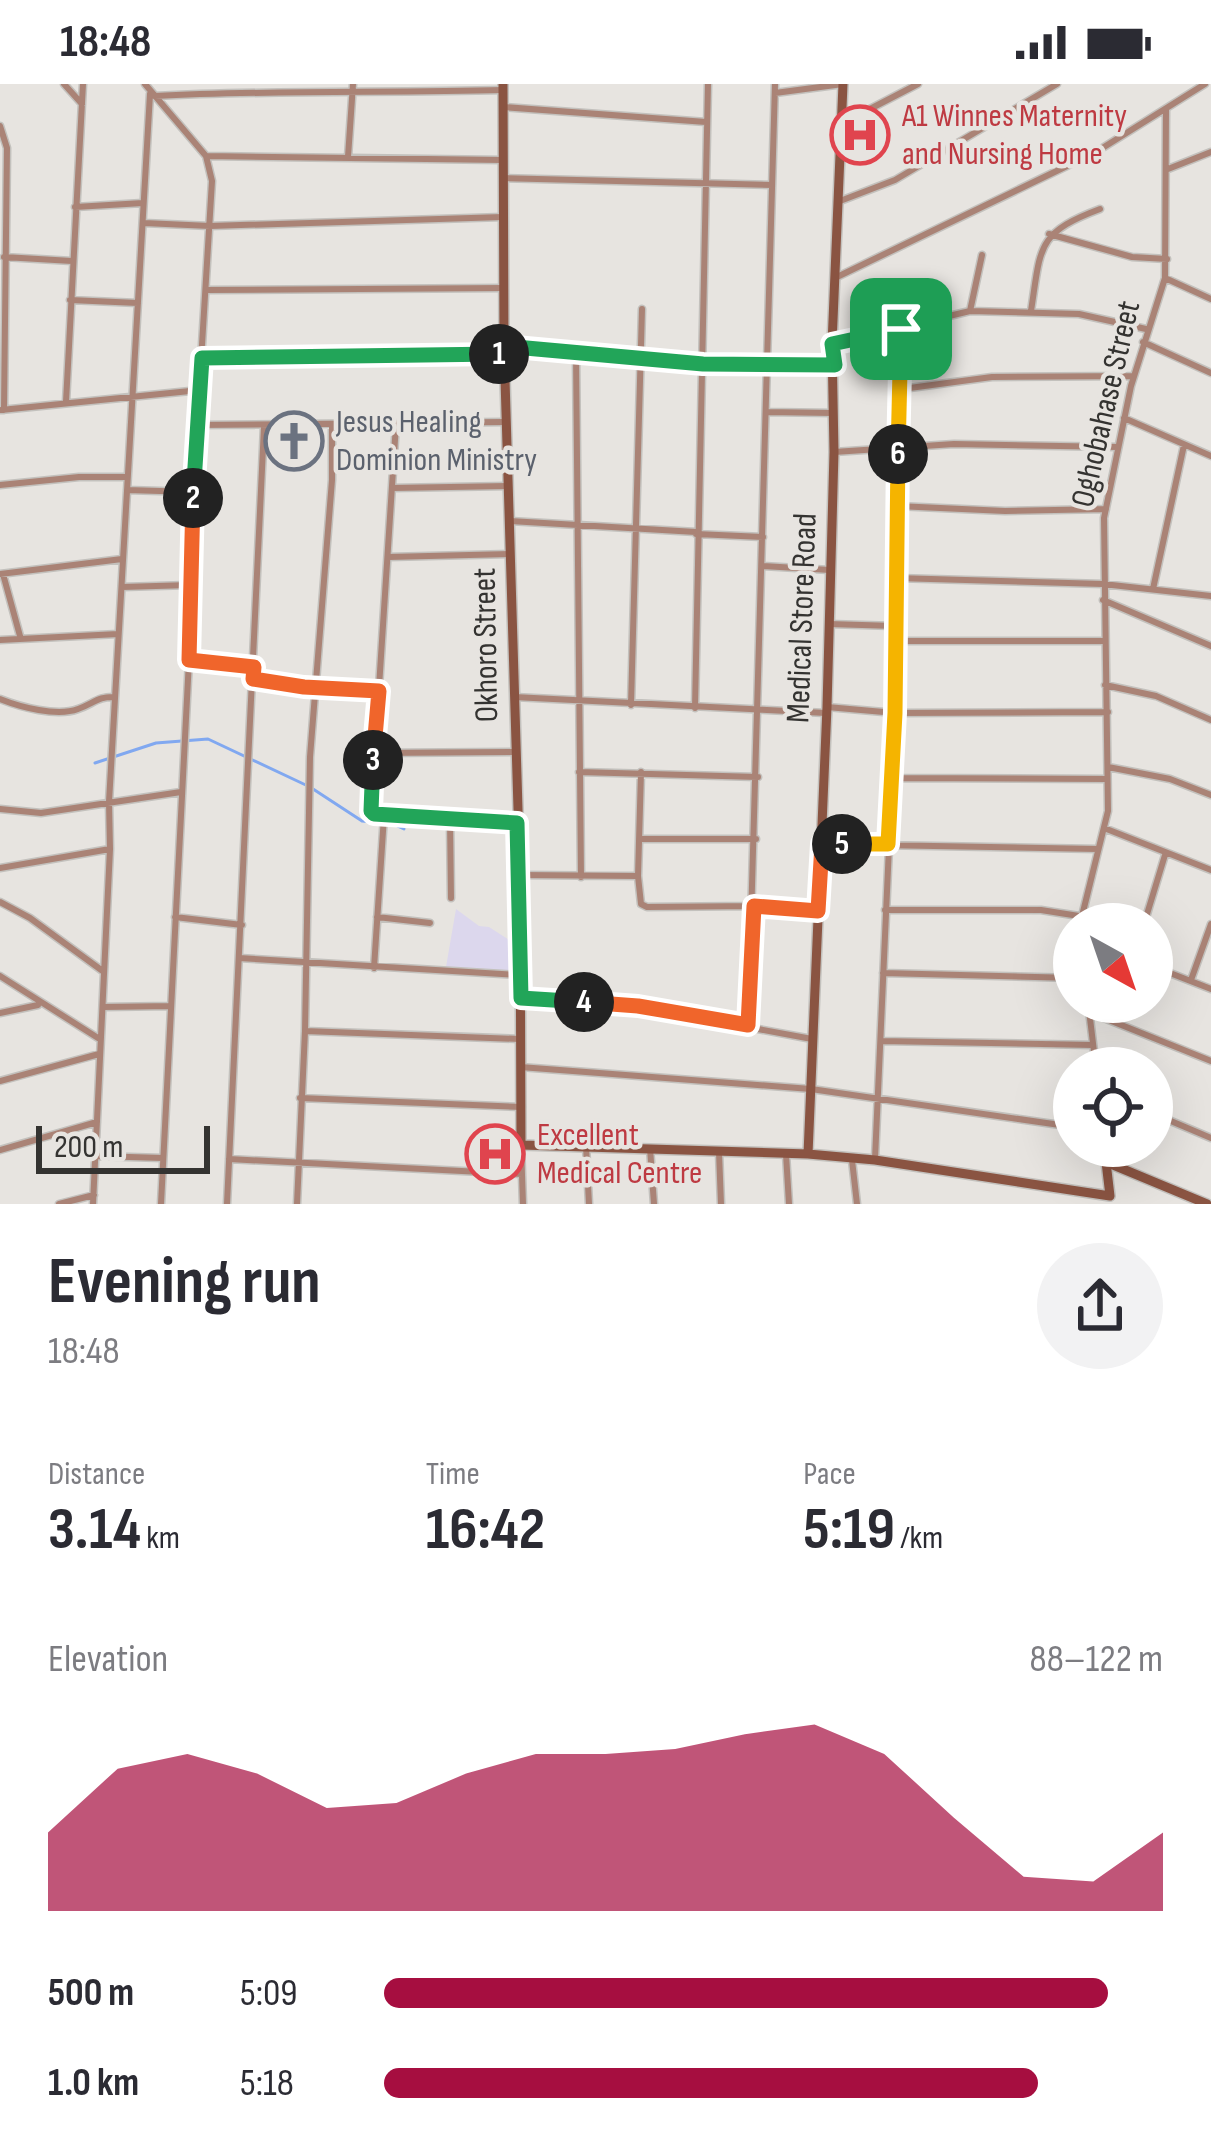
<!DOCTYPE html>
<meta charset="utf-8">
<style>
:root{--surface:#fff;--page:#f2f2f3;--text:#2b2b33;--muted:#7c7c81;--accent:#a60e40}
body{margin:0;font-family:"Sofia Sans Condensed",sans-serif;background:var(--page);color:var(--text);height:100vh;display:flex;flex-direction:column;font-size:45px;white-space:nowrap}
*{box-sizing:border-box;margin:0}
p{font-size:39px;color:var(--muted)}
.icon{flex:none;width:66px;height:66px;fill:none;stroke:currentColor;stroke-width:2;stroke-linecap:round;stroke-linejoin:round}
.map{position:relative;height:1120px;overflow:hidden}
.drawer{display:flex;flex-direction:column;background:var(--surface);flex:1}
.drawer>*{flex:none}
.needle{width:78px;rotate:140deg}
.buttons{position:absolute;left:1053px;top:819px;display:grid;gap:24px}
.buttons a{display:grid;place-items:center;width:120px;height:120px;border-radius:50%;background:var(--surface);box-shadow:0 12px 48px #0002;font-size:60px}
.scale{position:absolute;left:36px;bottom:30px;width:174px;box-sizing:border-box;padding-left:12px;border:6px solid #343331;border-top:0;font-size:33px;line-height:42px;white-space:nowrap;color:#343331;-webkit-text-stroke:9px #e7e4e0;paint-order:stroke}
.pin{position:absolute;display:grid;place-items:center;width:102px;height:102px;color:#fff;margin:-51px;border-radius:24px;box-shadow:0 6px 18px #0006}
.km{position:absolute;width:60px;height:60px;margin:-30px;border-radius:50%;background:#222;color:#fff;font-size:33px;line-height:60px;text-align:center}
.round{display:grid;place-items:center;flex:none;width:126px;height:126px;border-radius:63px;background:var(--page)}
.summary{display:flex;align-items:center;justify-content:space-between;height:204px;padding:0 48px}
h1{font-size:66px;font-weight:700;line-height:90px}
.stats{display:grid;grid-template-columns:repeat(3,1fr);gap:18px;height:204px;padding:12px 48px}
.stats div{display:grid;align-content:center}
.stats b{font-size:60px;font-weight:700}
.stats small{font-size:33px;font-weight:400}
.stats p{font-size:33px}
.chart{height:336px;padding:24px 48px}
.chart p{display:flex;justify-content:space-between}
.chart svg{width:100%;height:216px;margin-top:12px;fill:var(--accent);opacity:.7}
ul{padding:0 48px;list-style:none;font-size:39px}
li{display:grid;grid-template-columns:192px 144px 1fr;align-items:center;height:90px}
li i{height:30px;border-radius:15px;background:var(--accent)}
.status{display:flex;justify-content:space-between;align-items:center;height:84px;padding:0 60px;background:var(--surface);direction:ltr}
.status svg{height:33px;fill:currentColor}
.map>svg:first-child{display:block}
</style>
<div class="status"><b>18:48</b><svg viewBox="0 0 49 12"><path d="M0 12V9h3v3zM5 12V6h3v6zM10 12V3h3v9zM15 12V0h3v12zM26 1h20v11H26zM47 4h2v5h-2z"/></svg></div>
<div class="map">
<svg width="1211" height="1120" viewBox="0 0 1211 1120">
<rect width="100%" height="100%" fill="#e7e4e0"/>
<path fill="#dcd7ed" d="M456,825L479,842L489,843L514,859V889L446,883Z"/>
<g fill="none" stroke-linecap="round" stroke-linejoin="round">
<path stroke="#81a8f0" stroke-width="3" d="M95,679L156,659L208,655L310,703L362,737L393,740L404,745"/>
<g stroke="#c3c1bd" stroke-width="9">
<path id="street" d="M64,0L82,20
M145,0L206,72L212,97L193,408L189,576L161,1120
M775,9L843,0
M155,12C271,6 387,9 503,6
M503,23L706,38
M841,40L918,0
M0,42L7,64L4,326
M206,72L503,76
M348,73L353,0
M1168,85L1211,68
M503,94L772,101
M840,117L895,96L1057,0
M75,123L143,119
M144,139L210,142L503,133
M1049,150L1132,173L1167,175
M4,173L72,177
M837,193L1096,68L1205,0
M1165,194L1211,215
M206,206L504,204
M70,216L138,219
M970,227L982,171
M1031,227C1041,163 1036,149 1100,125
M1143,258L1211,289
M832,260L970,227L1079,230L1146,245
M504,262L703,280L835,281
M576,269L581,793
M202,274L504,269
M902,305L992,293L1134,292
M66,318L83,0
M1,326L200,306
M766,328L834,329
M1124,334L1211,372
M396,340L371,727L384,732L517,739
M197,341L505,338
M834,368L954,360L1118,363
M0,401L79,393H127
M392,404L508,402
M127,406L193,408
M897,422L1005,427L1106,425
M510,437L696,448
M696,450L763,453
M388,473L511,470
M763,482L830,486
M0,490L122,475
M3,490L20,552
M896,494L1103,500L1211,512
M122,503L190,501
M1153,505L1184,361
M1103,516L1211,562
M829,540L895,542
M0,556L118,550
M894,557H1104
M189,576L254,583
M253,595L304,603L379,607
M1105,601L1156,612L1211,636
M514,613L826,629
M0,615C20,623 57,633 78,625C93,620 98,612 115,613
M631,621L642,225
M827,623L895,629L1108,628
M695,624L708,0
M374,669L515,668
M1108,683L1170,695L1211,711
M579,688L758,693
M641,688L638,792L641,820L647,823L754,822L818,827
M892,694L1107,695
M0,725L41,729L181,708
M450,735L451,814
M1104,744L1211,786
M640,755H756
M822,760L1098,765
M0,784L110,765
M520,791L638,792
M0,818L30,834L104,888
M885,826H1041L1079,832
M175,833L242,841
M377,833L430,839
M1080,840L1108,727L1104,434L1131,302L1165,194L1166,26
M1144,840L1165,771
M239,874L520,891
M1152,882L1211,905
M374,884L384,732
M883,889L1074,894
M0,892L98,954
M1191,896L1211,840
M521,914L639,923L812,955
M1088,918L1096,984
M103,923L171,922
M1089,928L1211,977
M0,929L38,921
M748,941L775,0
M305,947L520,955
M881,957L1093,961
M520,983L811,1005L1074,1043
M0,997L99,970
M300,1014L522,1023
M1152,1029L1211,1054
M521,1061L523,1120
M586,1062L589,1120
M1104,1062L1106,1078
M650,1064L654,1120
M0,1066L97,1038
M719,1068L721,1120
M786,1070L789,1120
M95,1072L163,1074
M229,1075L522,1090
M875,1075L895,629L901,245
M852,1076L857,1120
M59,1120L94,1111
M93,1120L110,765L109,718L150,10
M227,1120L264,343
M297,1120L305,947L310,673L332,396V341"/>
</g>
<g stroke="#c3c1bd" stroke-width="12">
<path id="secondary" d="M503,0L504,262L520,791L521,1061L808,1070L875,1076L1110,1112L1106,1078L1207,1120
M808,1070L827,623L834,368L832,260L843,0"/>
</g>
<use href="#street" stroke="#aa8376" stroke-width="6"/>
<use href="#secondary" stroke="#8a5442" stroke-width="9"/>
</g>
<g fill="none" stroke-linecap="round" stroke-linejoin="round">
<g stroke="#fff" stroke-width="24">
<path id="split-1" d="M499,270L504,269V262L703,280L835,281L832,260L901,245"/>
</g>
<g stroke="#fff" stroke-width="24">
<path id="split-2" d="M193,414L202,274L499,270"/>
</g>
<g stroke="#fff" stroke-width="24">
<path id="split-3" d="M193,414L189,576L254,583L253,595L304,603L379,607L373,676"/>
</g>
<g stroke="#fff" stroke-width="24">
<path id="split-4" d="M373,676L371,727L374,730L517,739L521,914L584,918"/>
</g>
<g stroke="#fff" stroke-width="24">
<path id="split-5" d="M584,918L638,922L748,941L754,822L818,827L822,760H842"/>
</g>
<g stroke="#fff" stroke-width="24">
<path id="split-6" d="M842,760H888L895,629L898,370"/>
</g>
<g stroke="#fff" stroke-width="24">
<path id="split-7" d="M898,370L901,245"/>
</g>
<use href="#split-1" stroke="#22a559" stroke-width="15"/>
<use href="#split-2" stroke="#22a559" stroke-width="15"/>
<use href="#split-3" stroke="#f0652b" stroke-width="15"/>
<use href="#split-4" stroke="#22a559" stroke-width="15"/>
<use href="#split-5" stroke="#f0652b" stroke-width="15"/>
<use href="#split-6" stroke="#f5b400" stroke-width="15"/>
<use href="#split-7" stroke="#f5b400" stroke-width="15"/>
</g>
<defs>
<g id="hospital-ring" transform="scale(3)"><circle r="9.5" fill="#e7e4e0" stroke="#e0444e" stroke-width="1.5"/><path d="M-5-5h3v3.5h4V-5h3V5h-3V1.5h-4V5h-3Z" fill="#e0444e"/></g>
<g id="church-ring" transform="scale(3)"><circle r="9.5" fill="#e7e4e0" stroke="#6b7280" stroke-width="1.5"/><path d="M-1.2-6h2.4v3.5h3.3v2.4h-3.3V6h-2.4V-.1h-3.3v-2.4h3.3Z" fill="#6b7280"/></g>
</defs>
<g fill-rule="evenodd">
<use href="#hospital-ring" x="860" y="51"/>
<use href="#church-ring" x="294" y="357"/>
<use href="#hospital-ring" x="495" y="1070"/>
</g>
<g text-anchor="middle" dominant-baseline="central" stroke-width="9" stroke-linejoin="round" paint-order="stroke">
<g font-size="33" fill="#be3a42" stroke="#e7e4e0" text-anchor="start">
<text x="902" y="32">A1 Winnes Maternity<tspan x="902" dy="38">and Nursing Home</tspan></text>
<text x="537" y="1051">Excellent<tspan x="537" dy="38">Medical Centre</tspan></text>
</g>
<g font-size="33" fill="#343331" stroke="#e7e4e0">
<text transform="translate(1106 320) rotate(-77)">Oghobahase Street</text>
<text transform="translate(802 534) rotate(-88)">Medical Store Road</text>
<text transform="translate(486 561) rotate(-91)">Okhoro Street</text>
</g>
<g font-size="33" fill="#5b616d" stroke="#e7e4e0" text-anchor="start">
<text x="336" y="338">Jesus Healing<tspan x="336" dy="38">Dominion Ministry</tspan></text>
</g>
</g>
</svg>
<div class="buttons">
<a><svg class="needle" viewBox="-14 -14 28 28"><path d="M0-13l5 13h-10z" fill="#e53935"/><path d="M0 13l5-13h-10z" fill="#7c7c81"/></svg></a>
<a><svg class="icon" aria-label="locate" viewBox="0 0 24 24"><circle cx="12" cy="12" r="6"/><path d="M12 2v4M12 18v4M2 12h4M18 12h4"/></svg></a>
</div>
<div class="scale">200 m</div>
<div class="pin" style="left:901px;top:245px;background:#1e9e55"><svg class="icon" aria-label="arrive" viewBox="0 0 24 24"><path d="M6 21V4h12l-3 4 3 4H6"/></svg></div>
<b class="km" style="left:499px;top:270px">1</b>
<b class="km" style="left:193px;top:414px">2</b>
<b class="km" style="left:373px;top:676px">3</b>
<b class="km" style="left:584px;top:918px">4</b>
<b class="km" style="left:842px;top:760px">5</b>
<b class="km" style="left:898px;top:370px">6</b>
</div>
<section class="drawer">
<div class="summary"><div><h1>Evening run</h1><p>18:48</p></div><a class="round"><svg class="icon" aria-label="share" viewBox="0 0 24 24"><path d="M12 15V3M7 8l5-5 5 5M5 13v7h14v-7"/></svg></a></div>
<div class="stats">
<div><p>Distance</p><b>3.14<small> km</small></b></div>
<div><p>Time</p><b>16:42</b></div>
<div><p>Pace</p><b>5:19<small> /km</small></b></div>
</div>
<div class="chart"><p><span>Elevation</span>88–122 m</p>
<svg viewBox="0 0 160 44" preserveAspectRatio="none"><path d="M0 44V28L10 15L20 12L30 16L40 23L50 22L60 16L70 12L80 12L90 11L100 8L110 6L120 12L130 25L140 37L150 38L160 28V44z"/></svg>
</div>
<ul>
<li><b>500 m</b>5:09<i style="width:93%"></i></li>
<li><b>1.0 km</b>5:18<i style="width:84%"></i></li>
</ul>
</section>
